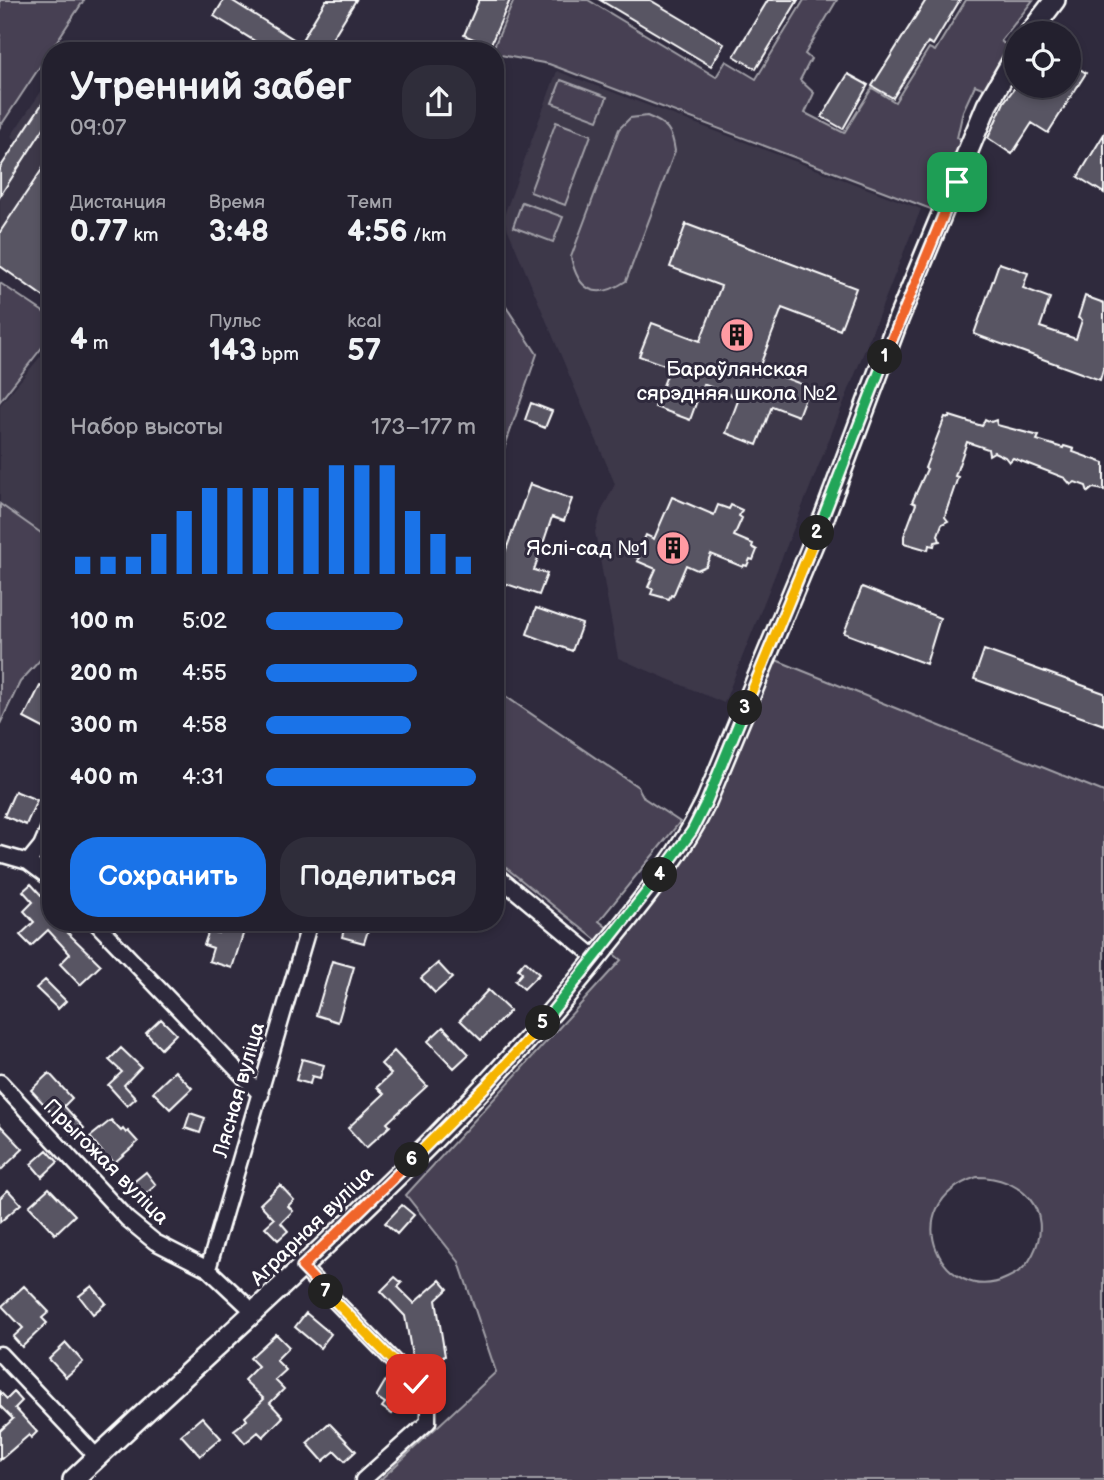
<!DOCTYPE html>
<html lang="ru">
<meta charset="utf-8">
<style>
:root{--surface:#23202e;--page:#2f2d3a;--text:#f1f3f6;--muted:#a3a3aa;--line:#403e4a;--accent:#1a73e8}
body{margin:0;font-family:"Balsamiq Sans",sans-serif;background:var(--page);color:var(--text);height:100vh;display:flex;flex-direction:column;font-size:26px;white-space:nowrap}
*{box-sizing:border-box;margin:0}
p{font-size:23px;color:var(--muted)}
.icon{flex:none;width:38px;height:38px;fill:none;stroke:currentColor;stroke-width:2;stroke-linecap:round;stroke-linejoin:round}
.map{position:relative;flex:1;overflow:hidden}
.drawer{position:absolute;left:42px;top:42px;width:462px;height:889px;display:flex;flex-direction:column;background:var(--surface);border-radius:28px;box-shadow:0 4px 10px #0003,0 0 0 2px var(--line)}
.drawer>*{flex:none}
.controls{position:absolute;left:1004px;top:21px;display:grid;gap:14px}
.controls a{display:grid;place-items:center;width:77px;height:77px;border-radius:50%;background:var(--surface);box-shadow:0 4px 10px #0003,0 0 0 2px var(--line);font-size:35px}
.pin{position:absolute;display:grid;place-items:center;width:60px;height:60px;color:#fff;margin:-30px;border-radius:14px;box-shadow:0 4px 10px #0006}
.km{position:absolute;width:35px;height:35px;margin:-18px;border-radius:50%;background:#222;color:#fff;font-size:19px;line-height:35px;text-align:center}
.round{display:grid;place-items:center;flex:none;width:74px;height:74px;border-radius:28px;background:var(--page)}
.summary{display:flex;align-items:center;justify-content:space-between;height:119px;padding:0 28px}
h1{font-size:38px;font-weight:700;line-height:52px}
.stats{display:grid;grid-template-columns:repeat(3,1fr);gap:10px;height:119px;padding:7px 28px}
.stats div{display:grid;align-content:center}
.stats b{font-size:30px;font-weight:700}
.stats small{font-size:19px;font-weight:400}
.stats p{font-size:19px}
.chart{height:196px;padding:14px 28px}
.chart p{display:flex;justify-content:space-between}
.chart svg{width:100%;height:126px;margin-top:7px;stroke:var(--accent);stroke-width:6}
.primary-button{display:flex;gap:14px;margin-top:auto;padding:14px 28px}
.primary-button a{flex:1;height:80px;border-radius:28px;background:var(--accent);color:#fff;font-size:28px;font-weight:700;line-height:80px;text-align:center}
.primary-button a+a{background:var(--page);color:var(--text)}
ul{padding:0 28px;list-style:none;font-size:23px}
li{display:grid;grid-template-columns:112px 84px 1fr;align-items:center;height:52px}
li i{height:18px;border-radius:9px;background:var(--accent)}
.map>svg:first-child{display:block}
</style>
<div class="map">
<svg width="1104" height="1480" viewBox="0 0 1104 1480">
<rect width="100%" height="100%" fill="#2f2a3d"/>
<filter id="ink" filterUnits="userSpaceOnUse"><feTurbulence type="fractalNoise" baseFrequency=".0143" numOctaves="2"/><feDisplacementMap in="SourceGraphic" scale="14" xChannelSelector="R" yChannelSelector="G"/><feConvolveMatrix kernelMatrix="1 2 1 2 8 2 1 2 1" color-interpolation-filters="sRGB"/></filter>
<g filter="url(#ink)">
<path fill="#3c3749" d="M557,71L921,209L724,703L618,658L595,532L601,512L615,484L503,218Z
M51,77V302L0,266V168L18,141L11,136Z
M40,357L51,360V540L0,504V405Z"/>
<path fill="#464152" stroke="#a2a0a8" stroke-width="2" fill-rule="evenodd" d="M0,0H84L0,127Z
M514,0H588L716,77L726,61L756,79L804,0H837L805,54L811,59L800,80L814,93L805,113L844,133L872,88L895,102L929,48L935,51L966,0H1033L1001,41L1009,48L985,89L975,85L963,111L957,138L967,139L936,211L549,64L495,54V51H492Z
M561,80L607,97L598,120L552,103Z
M647,116C667,124 672,129 675,151L626,281C596,301 578,291 571,257L619,129L630,118Z
M556,122L591,135L565,205L530,192Z
M522,202L563,217L553,242L513,227Z
M0,283L51,317V336L0,401Z
M495,290L537,354L495,475Z
M0,504L51,540V648L20,682L0,724Z
M776,660L1104,792V1480H380L496,1372L459,1262L406,1195L621,960L495,859V689L638,787L644,798L680,822L599,921L619,937L695,841L728,774ZM977,1177C1021,1177 1055,1210 1033,1254C1028,1265 1019,1273 1007,1278C944,1309 892,1205 977,1177Z"/>
<path fill="#595564" stroke="#fff" stroke-width="2" d="M224,0H231L300,43L326,0H356L327,47L324,45L321,51H271L214,16Z
M479,0H510L490,46L464,35Z
M600,0H650L724,44L711,66Z
M768,0H798L756,69L734,56Z
M926,0H960L933,45L928,42L893,98L872,86Z
M1069,62L1086,73L1048,133L1032,123L1012,154L988,138L1004,102L1016,86H1069Z
M848,74L868,85L843,129L822,117Z
M44,101L51,106V117L0,196V168Z
M1104,134V193L1078,177Z
M51,156V302L0,266V232Z
M686,224L856,288L840,330L782,308L759,368L809,387L798,416L772,406L757,445L726,433L739,398L703,384L690,420L655,407L670,367L639,356L652,323L700,341L721,286L670,267Z
M999,263L1028,273L1023,288L1050,298L1040,327L1076,339L1082,320L1078,318L1085,296L1104,303V366L1100,380L974,334Z
M531,403L552,411L545,428L525,420Z
M950,416L982,426L985,419L991,422L996,420L997,425L1039,436L1037,440L1063,448L1064,446L1074,449L1073,452L1104,463V490L1093,488L1088,492L1086,486L1075,482L1071,485L1065,478L1013,458L1009,462L1005,457L994,452L989,455L988,449L967,442L955,476L958,477L946,512L945,517L948,521L942,524L938,535L940,541L935,542L934,546L929,545L928,550L904,543V536L916,504L912,502L927,469L925,468L945,417L949,418Z
M530,484L572,499L564,521L552,517L534,570L547,574L539,595L495,580Z
M672,497L714,515L718,505L729,509L731,505L742,510L739,516L742,518L734,536L753,544L752,547L757,550L753,560L750,559L747,566L744,565L743,567L711,554L706,566L697,570L686,565L673,596L671,595L669,599L651,594L653,589L648,587L656,569L637,561L639,558L633,556L637,545L641,546L646,535L654,539Z
M862,587L940,618L926,664L844,633Z
M536,608L582,624L572,651L527,634Z
M984,650L1104,693V725L974,679Z
M40,686L51,692V732L24,718Z
M15,791L37,800L26,825L4,816Z
M31,884L51,906V922H69L74,928L68,933L101,965L80,985L60,964L70,954L48,930L31,946L20,935L34,922L24,911L33,902L23,891Z
M222,922H247L232,968L209,961L213,948L204,945L209,930L218,933Z
M346,922L369,927L364,943L342,937Z
M332,961L354,967L338,1022L316,1015Z
M525,961L539,974L524,989L515,981L522,973L518,969Z
M438,963L452,978L435,993L421,978Z
M45,980L66,1001L58,1009L36,988Z
M488,990L510,1011L481,1040L460,1020Z
M161,1019L176,1034L161,1049L146,1033Z
M443,1027L469,1054L454,1068L428,1041Z
M121,1048L141,1067L124,1085L136,1098L127,1106L108,1085L122,1072L109,1060Z
M394,1051L427,1086L387,1123L390,1126L366,1148L348,1128L384,1094L377,1087L391,1074L381,1064Z
M302,1059L324,1065L320,1078L312,1076L310,1084L296,1080Z
M175,1071L192,1088L170,1109L153,1092Z
M49,1073L72,1098L64,1106L84,1128L74,1137L31,1090Z
M190,1113L205,1118L200,1133L185,1128Z
M111,1120L121,1131L123,1129L126,1133L128,1131L138,1142L114,1163L111,1159L107,1162L101,1155L103,1153L90,1137Z
M0,1125L23,1149L0,1171Z
M47,1150L58,1162L42,1177L31,1164Z
M146,1172L156,1185L141,1198L130,1185Z
M280,1185L294,1200L288,1206L293,1211L281,1223L288,1231L278,1240L265,1227L274,1219L260,1204Z
M49,1188L75,1215L55,1234L29,1206Z
M8,1190L21,1204L0,1222V1198Z
M402,1205L414,1215L397,1234L385,1223Z
M395,1277L402,1283L398,1287L414,1303L440,1280L448,1289L436,1300L445,1356L413,1361L405,1316L381,1291Z
M24,1286L49,1312L42,1318L47,1323L22,1347L13,1337L23,1328L2,1306Z
M92,1286L106,1303L93,1314L79,1296Z
M306,1313L331,1334L320,1348L295,1327Z
M276,1334L289,1347L276,1360L286,1370L275,1380L284,1389L270,1403L283,1417L263,1437L258,1432L245,1443L234,1430L247,1420L245,1417L264,1399L244,1380L258,1366L250,1358Z
M66,1343L83,1362L66,1377L49,1359Z
M395,1379L406,1390L404,1393L406,1395L392,1414L382,1407L385,1403L376,1397L386,1380L391,1384Z
M0,1392L7,1399L14,1392L22,1401L15,1408L37,1432L31,1438L29,1435L0,1460V1431L13,1419L0,1406Z
M202,1417L221,1438L200,1456L181,1435Z
M329,1423L356,1451L345,1461L335,1451L323,1461L307,1443Z"/>
<g fill="none" stroke-linecap="round" stroke-linejoin="round">
<g stroke="#fff" stroke-width="19">
<path id="minor" d="M0,854L28,862L41,846L51,823
M28,862L51,879
M495,874L596,958
M95,922L261,1095
M0,1082L127,1219L155,1242L208,1269L255,1313
M302,1267L416,1384L428,1400V1422L363,1480
M208,1269L310,922
M0,1354L97,1457"/>
</g>
<g stroke="#fff" stroke-width="24">
<path id="tertiary" d="M1030,33L1055,0
M73,1480C249,1313 437,1155 590,966C631,914 677,862 706,802L825,515L898,320L987,105L1017,53"/>
</g>
<use href="#minor" stroke="#2f2a3d" stroke-width="14"/>
<use href="#tertiary" stroke="#2f2a3d" stroke-width="19"/>
</g>
</g>
<g fill="none" stroke-linecap="round" stroke-linejoin="round" filter="url(#ink)">
<g stroke="#fff" stroke-width="14">
<path id="split-1" d="M885,357L957,182"/>
</g>
<g stroke="#fff" stroke-width="14">
<path id="split-2" d="M817,533L885,357"/>
</g>
<g stroke="#fff" stroke-width="14">
<path id="split-3" d="M745,708L817,533"/>
</g>
<g stroke="#fff" stroke-width="14">
<path id="split-4" d="M660,875L692,831L706,803L745,708"/>
</g>
<g stroke="#fff" stroke-width="14">
<path id="split-5" d="M543,1023L660,875"/>
</g>
<g stroke="#fff" stroke-width="14">
<path id="split-6" d="M412,1160L488,1084L543,1023"/>
</g>
<g stroke="#fff" stroke-width="14">
<path id="split-7" d="M326,1292L302,1267L412,1160"/>
</g>
<g stroke="#fff" stroke-width="14">
<path id="split-8" d="M326,1292L416,1384"/>
</g>
<use href="#split-1" stroke="#f0652b" stroke-width="9"/>
<use href="#split-2" stroke="#22a559" stroke-width="9"/>
<use href="#split-3" stroke="#f5b400" stroke-width="9"/>
<use href="#split-4" stroke="#22a559" stroke-width="9"/>
<use href="#split-5" stroke="#22a559" stroke-width="9"/>
<use href="#split-6" stroke="#f5b400" stroke-width="9"/>
<use href="#split-7" stroke="#f0652b" stroke-width="9"/>
<use href="#split-8" stroke="#f5b400" stroke-width="9"/>
</g>
<defs>
<g id="building-disc" transform="scale(1.75)"><circle r="9.5" fill="#ff9aa2" stroke="#2f2a3d"/><path d="M-4-6H4V6H1V3H-1V6H-4ZM-2.5-4.3h1.7v1.8h-1.7ZM.8-4.3h1.7v1.8H.8ZM-2.5-1h1.7V.8h-1.7ZM.8-1h1.7V.8H.8Z" fill="#111"/></g>
</defs>
<g fill-rule="evenodd">
<use href="#building-disc" x="737" y="335"/>
<use href="#building-disc" x="673" y="548"/>
</g>
<g text-anchor="middle" dominant-baseline="central" stroke-width="6" stroke-linejoin="round" paint-order="stroke">
<g font-size="21" fill="#fff" stroke="#2f2a3d">
<text x="737" y="369">Бараўлянская<tspan x="737" dy="24">сярэдняя школа №2</tspan></text>
<text x="648" y="548" text-anchor="end">Яслі-сад №1</text>
</g>
<g font-size="21" fill="#fff" stroke="#2f2a3d">
<text transform="translate(239 1090) rotate(-74)">Лясная вуліца</text>
<text transform="translate(106 1162) rotate(45)">Прыгожая вуліца</text>
<text transform="translate(312 1226) rotate(-44)">Аграрная вуліца</text>
</g>
</g>
</svg>
<div class="controls">
<a><svg class="icon" aria-label="locate" viewBox="0 0 24 24"><circle cx="12" cy="12" r="6"/><path d="M12 2v4M12 18v4M2 12h4M18 12h4"/></svg></a>
</div>
<div class="pin" style="left:957px;top:182px;background:#1e9e55"><svg class="icon" aria-label="arrive" viewBox="0 0 24 24"><path d="M6 21V4h12l-3 4 3 4H6"/></svg></div>
<div class="pin" style="left:416px;top:1384px;background:#d93025"><svg class="icon" aria-label="check" viewBox="0 0 24 24"><path d="M5 12l5 5 9-10"/></svg></div>
<b class="km" style="left:885px;top:357px">1</b>
<b class="km" style="left:817px;top:533px">2</b>
<b class="km" style="left:745px;top:708px">3</b>
<b class="km" style="left:660px;top:875px">4</b>
<b class="km" style="left:543px;top:1023px">5</b>
<b class="km" style="left:412px;top:1160px">6</b>
<b class="km" style="left:326px;top:1292px">7</b>
<section class="drawer">
<div class="summary"><div><h1>Утренний забег</h1><p>09:07</p></div><a class="round"><svg class="icon" aria-label="share" viewBox="0 0 24 24"><path d="M12 15V3M7 8l5-5 5 5M5 13v7h14v-7"/></svg></a></div>
<div class="stats">
<div><p>Дистанция</p><b>0.77<small> km</small></b></div>
<div><p>Время</p><b>3:48</b></div>
<div><p>Темп</p><b>4:56<small> /km</small></b></div>
</div>
<div class="stats">
<div><b>4<small> m</small></b></div>
<div><p>Пульс</p><b>143<small> bpm</small></b></div>
<div><p>kcal</p><b>57</b></div>
</div>
<div class="chart"><p><span>Набор высоты</span>173–177 m</p>
<svg viewBox="0 0 160 44" preserveAspectRatio="none"><path d="M5 44V38M15 44V38M25 44V38M35 44V30M45 44V22M55 44V14M65 44V14M75 44V14M85 44V14M95 44V14M105 44V6M115 44V6M125 44V6M135 44V22M145 44V30M155 44V38"/></svg>
</div>
<ul>
<li><b>100 m</b>5:02<i style="width:65%"></i></li>
<li><b>200 m</b>4:55<i style="width:72%"></i></li>
<li><b>300 m</b>4:58<i style="width:69%"></i></li>
<li><b>400 m</b>4:31<i style="width:100%"></i></li>
</ul>
<div class="primary-button"><a>Сохранить</a><a>Поделиться</a></div>
</section>
</div>
